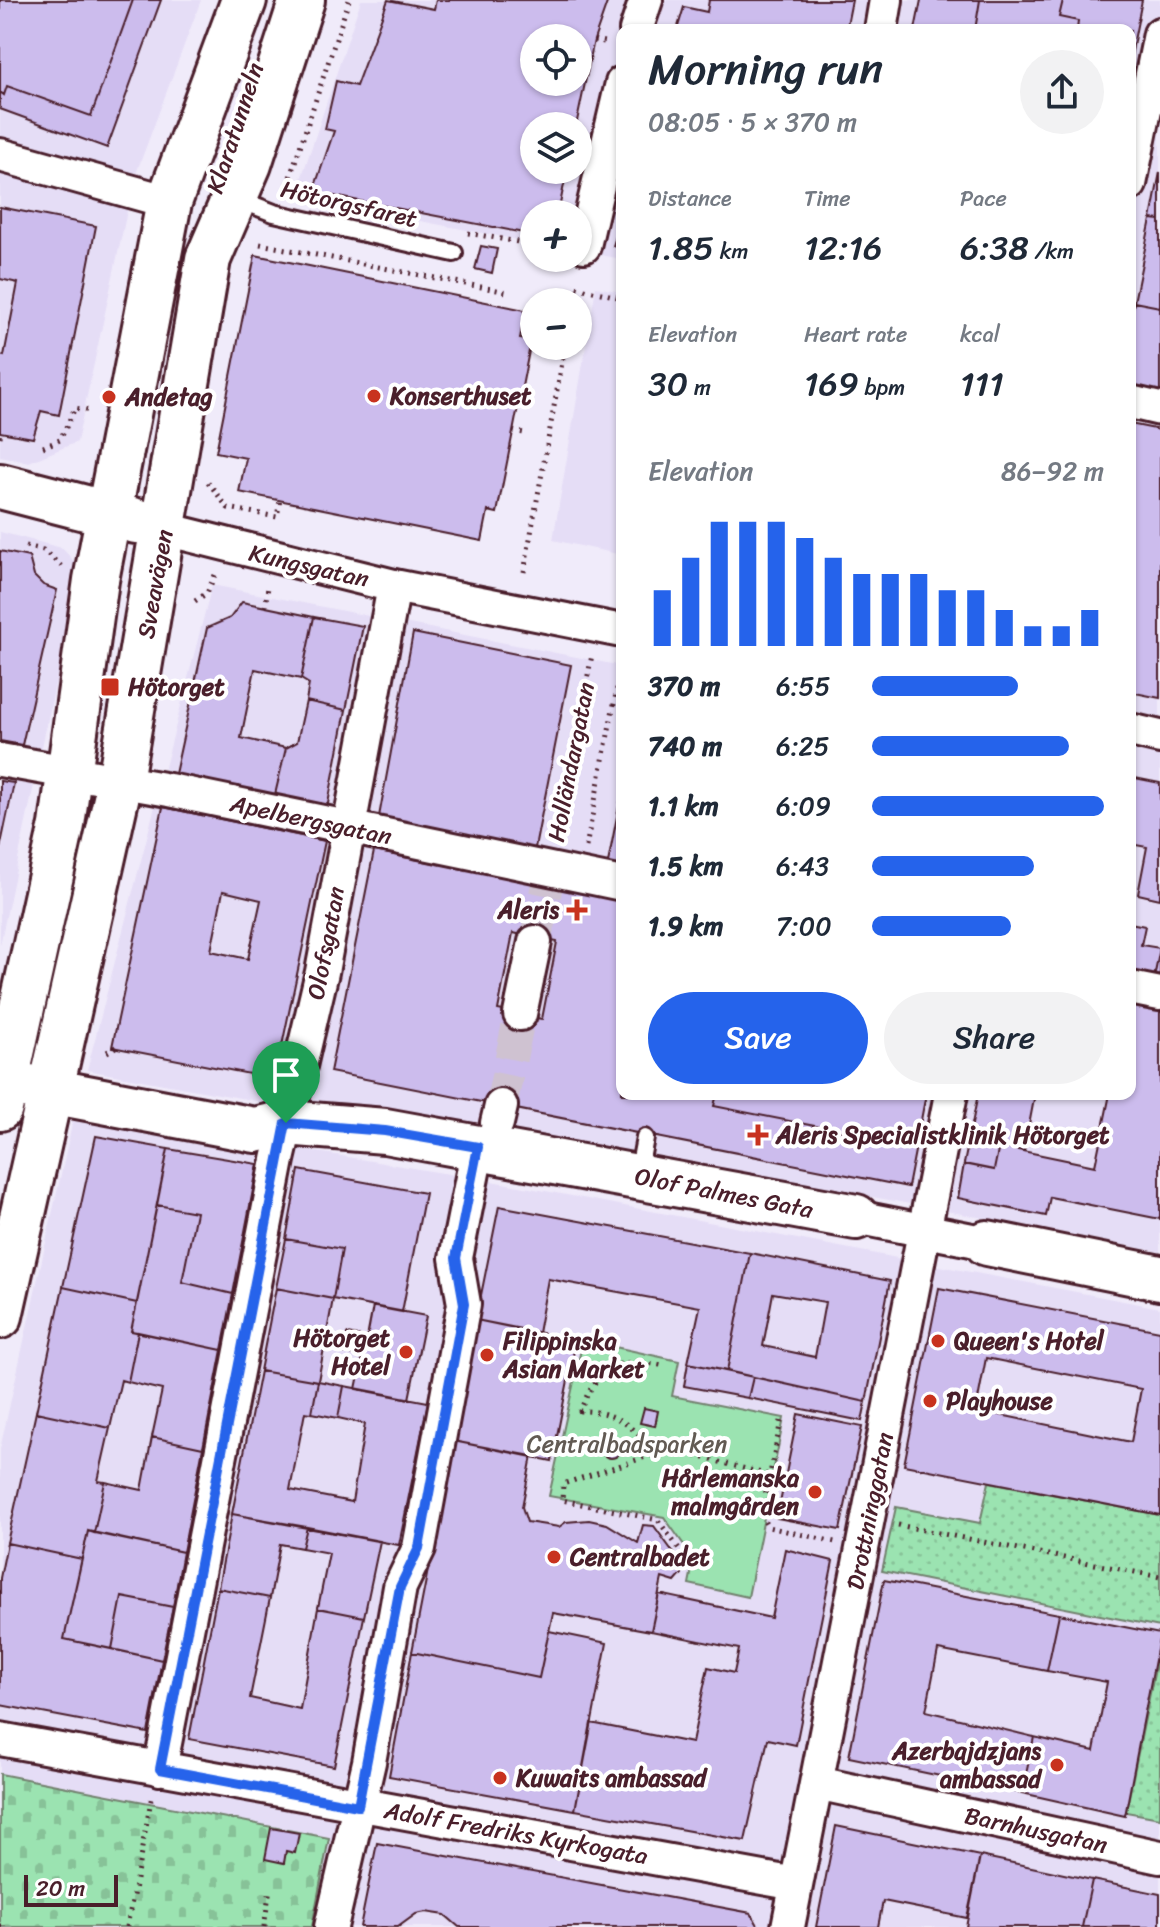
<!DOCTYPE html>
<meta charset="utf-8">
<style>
:root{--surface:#fff;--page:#f2f2f3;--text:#1f2937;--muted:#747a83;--accent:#2563eb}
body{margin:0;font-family:Sriracha,sans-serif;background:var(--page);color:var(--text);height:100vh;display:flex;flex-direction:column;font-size:30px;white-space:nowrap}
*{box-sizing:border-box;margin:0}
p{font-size:26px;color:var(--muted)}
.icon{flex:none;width:44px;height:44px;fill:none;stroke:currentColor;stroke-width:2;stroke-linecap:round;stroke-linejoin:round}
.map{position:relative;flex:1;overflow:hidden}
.sheet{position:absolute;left:616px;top:24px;width:520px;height:1076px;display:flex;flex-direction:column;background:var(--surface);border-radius:16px;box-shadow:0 2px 6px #0004}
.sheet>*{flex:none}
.buttons{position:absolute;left:520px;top:24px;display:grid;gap:16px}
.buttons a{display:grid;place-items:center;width:72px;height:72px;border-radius:50%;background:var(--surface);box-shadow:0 2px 6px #0004;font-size:40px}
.scale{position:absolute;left:24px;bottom:20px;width:94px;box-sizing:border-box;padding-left:8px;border:4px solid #4a1f2b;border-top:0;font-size:22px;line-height:28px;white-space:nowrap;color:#4a1f2b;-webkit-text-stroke:6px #fff;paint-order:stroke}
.pin{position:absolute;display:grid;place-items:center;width:68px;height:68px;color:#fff;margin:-82px -34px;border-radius:50% 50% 50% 0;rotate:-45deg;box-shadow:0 0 8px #0007}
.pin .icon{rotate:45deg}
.round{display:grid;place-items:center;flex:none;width:84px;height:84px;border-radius:42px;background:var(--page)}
.summary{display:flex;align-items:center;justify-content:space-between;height:136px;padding:0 32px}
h1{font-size:44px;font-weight:600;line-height:60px}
.metrics{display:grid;grid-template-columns:repeat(3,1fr);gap:12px;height:136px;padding:8px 32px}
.metrics div{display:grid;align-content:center}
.metrics b{font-size:34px;font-weight:600}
.metrics small{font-size:22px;font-weight:400}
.metrics p{font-size:22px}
.chart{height:224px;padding:16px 32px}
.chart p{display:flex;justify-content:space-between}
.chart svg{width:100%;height:144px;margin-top:8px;stroke:var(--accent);stroke-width:6}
.action{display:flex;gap:16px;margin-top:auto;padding:16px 32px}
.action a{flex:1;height:92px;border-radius:48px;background:var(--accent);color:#fff;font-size:32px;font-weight:600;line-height:92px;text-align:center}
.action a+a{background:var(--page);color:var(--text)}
ul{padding:0 32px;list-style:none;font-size:26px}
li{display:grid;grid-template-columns:128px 96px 1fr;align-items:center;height:60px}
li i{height:20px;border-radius:10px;background:var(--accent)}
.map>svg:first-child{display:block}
</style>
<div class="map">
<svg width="1160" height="1927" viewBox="0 0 1160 1927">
<defs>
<pattern id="grass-dots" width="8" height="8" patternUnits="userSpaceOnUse" patternTransform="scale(2)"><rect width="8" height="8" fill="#9be3b1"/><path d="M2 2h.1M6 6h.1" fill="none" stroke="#87c298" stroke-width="1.8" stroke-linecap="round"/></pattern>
<pattern id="cemetery-stones" width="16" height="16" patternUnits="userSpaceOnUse" patternTransform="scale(2)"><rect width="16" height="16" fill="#9be3b1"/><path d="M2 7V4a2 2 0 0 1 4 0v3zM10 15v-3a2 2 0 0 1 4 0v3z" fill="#87c298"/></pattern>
</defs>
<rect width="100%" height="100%" fill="#f0ebfa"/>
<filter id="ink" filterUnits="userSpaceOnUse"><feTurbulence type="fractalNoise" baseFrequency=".0125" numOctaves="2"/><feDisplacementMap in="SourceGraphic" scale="16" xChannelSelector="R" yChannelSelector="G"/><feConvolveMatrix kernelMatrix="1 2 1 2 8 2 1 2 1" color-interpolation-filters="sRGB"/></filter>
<g filter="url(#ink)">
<path fill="#e5ddf6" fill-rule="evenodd" d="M0,0H201L134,179L77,442L29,462L0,456Z
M361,0H1160V1252L868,1196L385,1129L287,1119L257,1101L87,1070L212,585L622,666V1094H1130V30H622V259L578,251V214H534V243L295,197ZM534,38H578V82H534ZM534,126H578V170H534Z
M596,287L622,292V555L553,540Z
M0,532L62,548L80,568L0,945Z
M75,1111L514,1185L1160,1308V1927H0V1449Z"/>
<path fill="url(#grass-dots)" stroke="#72816e" stroke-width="2" d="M989,1482L1160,1515V1627L882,1571L896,1507L980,1523Z
M1160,1644V1818L1126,1812Z"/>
<path fill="url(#cemetery-stones)" stroke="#72816e" stroke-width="2" d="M0,1774L329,1838L312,1927H0Z"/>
<path fill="#9be3b1" stroke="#72816e" stroke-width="2" d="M583,1340L679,1361L672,1396L784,1418L748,1597L689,1584L694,1559L664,1517L549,1496Z"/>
<path fill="#ccbced" stroke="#4a1f2b" stroke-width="2" fill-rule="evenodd" d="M0,0H133L91,116L7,86L4,95L0,92Z
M133,0H161L107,148L0,109V92L4,95L7,86L91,116Z
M388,0L434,9L436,0H608L594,40L576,126H534V170H567L558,214H534V235L313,192L334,131L325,129L336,81L356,86ZM534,38H578V82H534Z
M709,0H852L846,30H677L684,7L707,12Z
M921,0H980L975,30H915Z
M980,0H1063L1059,17L1078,21L1077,30H975Z
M1063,0H1142L1130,61V30H1077L1078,21L1059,17Z
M1160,172V220L1151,219Z
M0,207L96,226L59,415L41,411L33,438L0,432V355L4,356L18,283L0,279Z
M622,217V248L613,246Z
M1151,219L1160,220V307L1134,302Z
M481,246L497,249L492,273L475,269Z
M255,255L525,310L520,339L531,341L497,513L488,511L482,541L239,492L246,458L216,452Z
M1134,302L1160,307V391L1130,385V326Z
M1130,424L1160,430V698L1130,692Z
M0,551L29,557L34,576L43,585L57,590L22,745L0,741Z
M242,602L314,617L301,679L255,669L241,738L286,748L273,803L173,783L207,628L230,618Z
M314,617L363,626L346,710L306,701L309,684L301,679Z
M413,633L571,665L534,853L378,822Z
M306,701L346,710L326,814L273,803L286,748L297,742Z
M1130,777L1160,783V899L1138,894L1147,847L1130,844Z
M0,781L14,783L0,849Z
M622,791V871L607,868Z
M163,807L325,841L275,1079L112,1047ZM223,891L261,900L248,959L211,951Z
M374,851L622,900V1094H717L714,1106L916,1146L908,1187L330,1072ZM513,933L557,942L542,1019L498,1010Z
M1130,923L1145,926L1141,945L1160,948L1154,978L1130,973Z
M1160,948V979L1154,978Z
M1130,1004L1160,1010V1219L1050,1197L1046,1216L958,1198L964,1164L994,1170L999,1146L1095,1166L1110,1094H1130Z
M717,1094H926L916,1146L714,1106Z
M978,1094H1035L1024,1151L999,1146L994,1170L964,1164Z
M96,1136L168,1149L137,1303L63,1287Z
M168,1149L258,1164L233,1294L182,1282L196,1212L157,1205Z
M299,1170L425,1193L402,1312L333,1299L342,1249L286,1239Z
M157,1205L196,1212L182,1282L233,1294L222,1350L131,1331Z
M499,1206L750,1253L727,1371L688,1363L700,1307L548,1279L538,1333L476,1320Z
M286,1239L342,1249L333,1299L276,1288Z
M750,1253L890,1281L866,1402L727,1371ZM773,1293L825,1302L815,1357L763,1346Z
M63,1287L137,1303L131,1331L138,1332L128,1382L121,1380L110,1428L36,1412Z
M276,1288L333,1299L318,1381L260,1371Z
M939,1288L1160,1331V1515L904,1465ZM986,1358L1141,1389L1131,1442L976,1410Z
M373,1306L426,1316L409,1399L356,1389L363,1356L344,1353L347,1334L367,1338Z
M476,1320L576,1340L552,1461L453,1441Z
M138,1332L222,1350L203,1448L152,1437L162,1390L128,1382Z
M688,1363L753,1377L748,1398L684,1386Z
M260,1371L318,1381L312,1413L305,1412L290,1490L352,1502L365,1424L338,1418L344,1386L428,1402L399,1545L232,1514Z
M753,1377L866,1402L862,1421L748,1398Z
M318,1381L344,1386L338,1418L312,1413Z
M644,1408L658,1411L655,1426L640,1423Z
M36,1412L110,1428L98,1481L105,1482L94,1533L88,1531L82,1559L7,1543Z
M798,1414L862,1427L840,1530L777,1518Z
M152,1437L203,1448L183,1552L94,1533L105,1482L142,1490Z
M601 1448a10 10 0 1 1 20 0a10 10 0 1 1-20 0Z
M453,1441L532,1456L522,1507L527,1522L559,1527L566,1522L589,1520L607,1524L638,1543L643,1525L654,1526L681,1563L682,1574L675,1582L662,1578L651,1631L553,1613L539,1678L412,1652Z
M232,1514L307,1527L302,1548L280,1544L270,1598L218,1588Z
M307,1527L380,1541L364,1617L318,1608L329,1553L302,1548Z
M88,1531L183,1552L173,1607L122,1597L112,1649L64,1639Z
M7,1543L82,1559L64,1639L162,1660L148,1733L0,1705V1578Z
M785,1549L833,1561L796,1745L768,1739L745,1841L575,1810L591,1723L692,1743L708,1667L734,1673L739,1649L651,1631L659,1594L771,1618Z
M884,1580L1059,1614L1047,1671L938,1650L926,1711L1034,1737L1022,1793L849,1757Z
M218,1588L270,1598L250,1698L300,1709L318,1608L364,1617L334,1766L189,1739Z
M122,1597L173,1607L162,1660L112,1649Z
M1059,1614L1160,1634L1125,1816L1022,1793L1034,1737L1094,1751L1107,1682L1047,1671Z
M549,1631L607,1643L575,1810L389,1776L412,1652L539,1678Z
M836,1826L980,1856L967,1918L883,1901L878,1927H816Z
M271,1828L299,1833L295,1853L286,1851L284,1863L265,1859Z
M377,1843L751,1913L759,1927H459L445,1915L426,1912L416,1914L398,1927H360Z
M980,1856L1092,1880L1082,1927H966Z
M1092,1880L1160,1894V1927H1082Z"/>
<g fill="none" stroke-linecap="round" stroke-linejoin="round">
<path stroke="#cfc2d1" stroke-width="32" stroke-dasharray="32 16" stroke-linecap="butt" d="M535,942L547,885
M501,1106L520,1014"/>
<g stroke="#4a1f2b" stroke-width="22">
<path id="lane" d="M235,198L274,213L454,253
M638,1175L645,1138"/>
</g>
<g stroke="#4a1f2b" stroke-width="38">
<path id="street" d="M636,30L646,0
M881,30L886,0
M0,155L169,202
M1130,184L1160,34
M584,246L622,83
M1130,402L1160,409
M165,529L394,586L622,631
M1130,730L1160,737
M0,760L169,790L622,884
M1130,988L1160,994
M520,1014L535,942
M497,1123L501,1106
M856,1217L987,1243
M0,1739L796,1884
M160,1769L278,1160L322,972L394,586
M817,1783L1160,1857
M331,1927L369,1762L400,1587L419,1548L464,1304L456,1258L478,1147
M788,1927L951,1094"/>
</g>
<g stroke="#4a1f2b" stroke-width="50">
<path id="secondary" d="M0,486L136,521
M24,1086L255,1130L286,1123L385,1131L856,1217
M0,1108L62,825L96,580L169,202L244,0
M987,1243L1160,1278
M0,1316L120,781L208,259L249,164L302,0"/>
</g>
<path stroke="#4a1f2b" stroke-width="5" stroke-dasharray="2 6" stroke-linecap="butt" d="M594,40L609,43
M285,192L349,0
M468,233L518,242
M260,244L507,292
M573,302L576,287L622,298
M513,431L524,433
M0,437L1,432
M43,447L60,440L75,408L91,411
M208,482L228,508L277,517L280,500
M26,546L43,550L61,566
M524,572L565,346
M195,601L207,593L215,575H219
M265,607L268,587
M555,841L592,655
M586,847L622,663
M107,1052L119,1045
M781,1421L761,1516L768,1527L835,1542
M653,1454C636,1427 614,1410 580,1411C599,1365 617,1356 665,1366
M898,1525L1160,1577
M688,1561L658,1520L562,1500L563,1484L670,1449L769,1475
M0,1927H7
M127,1927L152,1795
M264,1927L270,1888"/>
<use href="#lane" stroke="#fff" stroke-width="16"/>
<use href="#street" stroke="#fff" stroke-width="32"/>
<use href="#secondary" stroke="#fff" stroke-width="44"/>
</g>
</g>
<g fill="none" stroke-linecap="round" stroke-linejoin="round" filter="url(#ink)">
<g stroke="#fff" stroke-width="16">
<path id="route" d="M286,1123L385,1131L478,1147L456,1258L464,1304L419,1548L400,1587L358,1806L160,1769Z"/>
</g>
<use href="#route" stroke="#2563eb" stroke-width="10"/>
</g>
<g fill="#c8321e" stroke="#fff" stroke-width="3">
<circle cx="374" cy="396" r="8"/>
<circle cx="109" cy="397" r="8"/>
<rect x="100" y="677" width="20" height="20" rx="4"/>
<path d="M573 898h8v8h8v8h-8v8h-8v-8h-8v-8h8z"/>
<path d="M754 1123h8v8h8v8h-8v8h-8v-8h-8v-8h8z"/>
<circle cx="938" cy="1341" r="8"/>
<circle cx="406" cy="1352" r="8"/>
<circle cx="487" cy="1355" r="8"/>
<circle cx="930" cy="1401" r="8"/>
<circle cx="815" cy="1492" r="8"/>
<circle cx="554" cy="1557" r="8"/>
<circle cx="1057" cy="1765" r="8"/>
<circle cx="500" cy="1778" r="8"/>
</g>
<g text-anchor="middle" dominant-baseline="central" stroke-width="8" stroke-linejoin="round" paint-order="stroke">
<g font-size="24" fill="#4a1f2b" stroke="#fff">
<text transform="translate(235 128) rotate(-72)">Klaratunneln</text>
<text transform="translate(349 204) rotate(13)">Hötorgsfaret</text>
<text transform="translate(309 566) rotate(13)">Kungsgatan</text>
<text transform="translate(155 584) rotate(-80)">Sveavägen</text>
<text transform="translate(571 762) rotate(-79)">Holländargatan</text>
<text transform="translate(311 820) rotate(12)">Apelbergsgatan</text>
<text transform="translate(326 943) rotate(-79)">Olofsgatan</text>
<text transform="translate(724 1193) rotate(11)">Olof Palmes Gata</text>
<text transform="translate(870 1511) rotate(-79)">Drottninggatan</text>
<text transform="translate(1036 1830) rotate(12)">Barnhusgatan</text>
<text transform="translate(516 1833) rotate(10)">Adolf Fredriks Kyrkogata</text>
</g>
<g font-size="24" font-weight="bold" fill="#4a1f2b" stroke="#fff" text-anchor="start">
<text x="390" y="396">Konserthuset</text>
<text x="125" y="397">Andetag</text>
<text x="128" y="687">Hötorget</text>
<text x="559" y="910" text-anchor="end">Aleris</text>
<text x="776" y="1135">Aleris Specialistklinik Hötorget</text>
<text x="390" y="1338" text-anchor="end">Hötorget<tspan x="390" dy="28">Hotel</tspan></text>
<text x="503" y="1341">Filippinska<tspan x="503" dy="28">Asian Market</tspan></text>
<text x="954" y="1341">Queen's Hotel</text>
<text x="946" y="1401">Playhouse</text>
<text x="799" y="1478" text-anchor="end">Hårlemanska<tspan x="799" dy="28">malmgården</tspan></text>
<text x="570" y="1557">Centralbadet</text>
<text x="1041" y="1751" text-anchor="end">Azerbajdzjans<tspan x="1041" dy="28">ambassad</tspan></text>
<text x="516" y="1778">Kuwaits ambassad</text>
</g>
<g font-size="24" fill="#625a53" stroke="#fff">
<text x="627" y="1444">Centralbadsparken</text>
</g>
</g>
</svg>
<div class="buttons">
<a><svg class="icon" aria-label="locate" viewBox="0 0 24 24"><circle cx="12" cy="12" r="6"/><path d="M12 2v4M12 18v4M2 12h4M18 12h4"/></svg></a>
<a><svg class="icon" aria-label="layers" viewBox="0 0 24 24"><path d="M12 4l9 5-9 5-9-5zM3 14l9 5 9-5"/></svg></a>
<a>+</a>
<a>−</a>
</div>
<div class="scale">20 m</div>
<div class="pin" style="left:286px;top:1123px;background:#1e9e55"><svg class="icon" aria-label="arrive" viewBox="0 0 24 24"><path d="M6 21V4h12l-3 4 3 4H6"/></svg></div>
<section class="sheet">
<div class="summary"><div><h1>Morning run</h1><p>08:05 · 5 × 370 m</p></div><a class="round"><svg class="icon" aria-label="share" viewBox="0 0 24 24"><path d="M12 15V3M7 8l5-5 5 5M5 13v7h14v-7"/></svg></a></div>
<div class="metrics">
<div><p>Distance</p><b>1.85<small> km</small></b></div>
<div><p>Time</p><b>12:16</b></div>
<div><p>Pace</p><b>6:38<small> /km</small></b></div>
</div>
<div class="metrics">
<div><p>Elevation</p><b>30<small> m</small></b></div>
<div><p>Heart rate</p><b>169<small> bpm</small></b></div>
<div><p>kcal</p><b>111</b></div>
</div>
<div class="chart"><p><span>Elevation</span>86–92 m</p>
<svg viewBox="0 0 160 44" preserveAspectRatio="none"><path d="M5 44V27M15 44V17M25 44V6M35 44V6M45 44V6M55 44V11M65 44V17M75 44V22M85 44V22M95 44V22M105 44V27M115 44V27M125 44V33M135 44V38M145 44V38M155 44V33"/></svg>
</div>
<ul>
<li><b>370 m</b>6:55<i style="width:63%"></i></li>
<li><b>740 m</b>6:25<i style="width:85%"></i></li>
<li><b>1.1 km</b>6:09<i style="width:100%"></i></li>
<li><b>1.5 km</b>6:43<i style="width:70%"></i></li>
<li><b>1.9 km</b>7:00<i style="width:60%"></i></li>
</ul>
<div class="action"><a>Save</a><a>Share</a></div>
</section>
</div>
